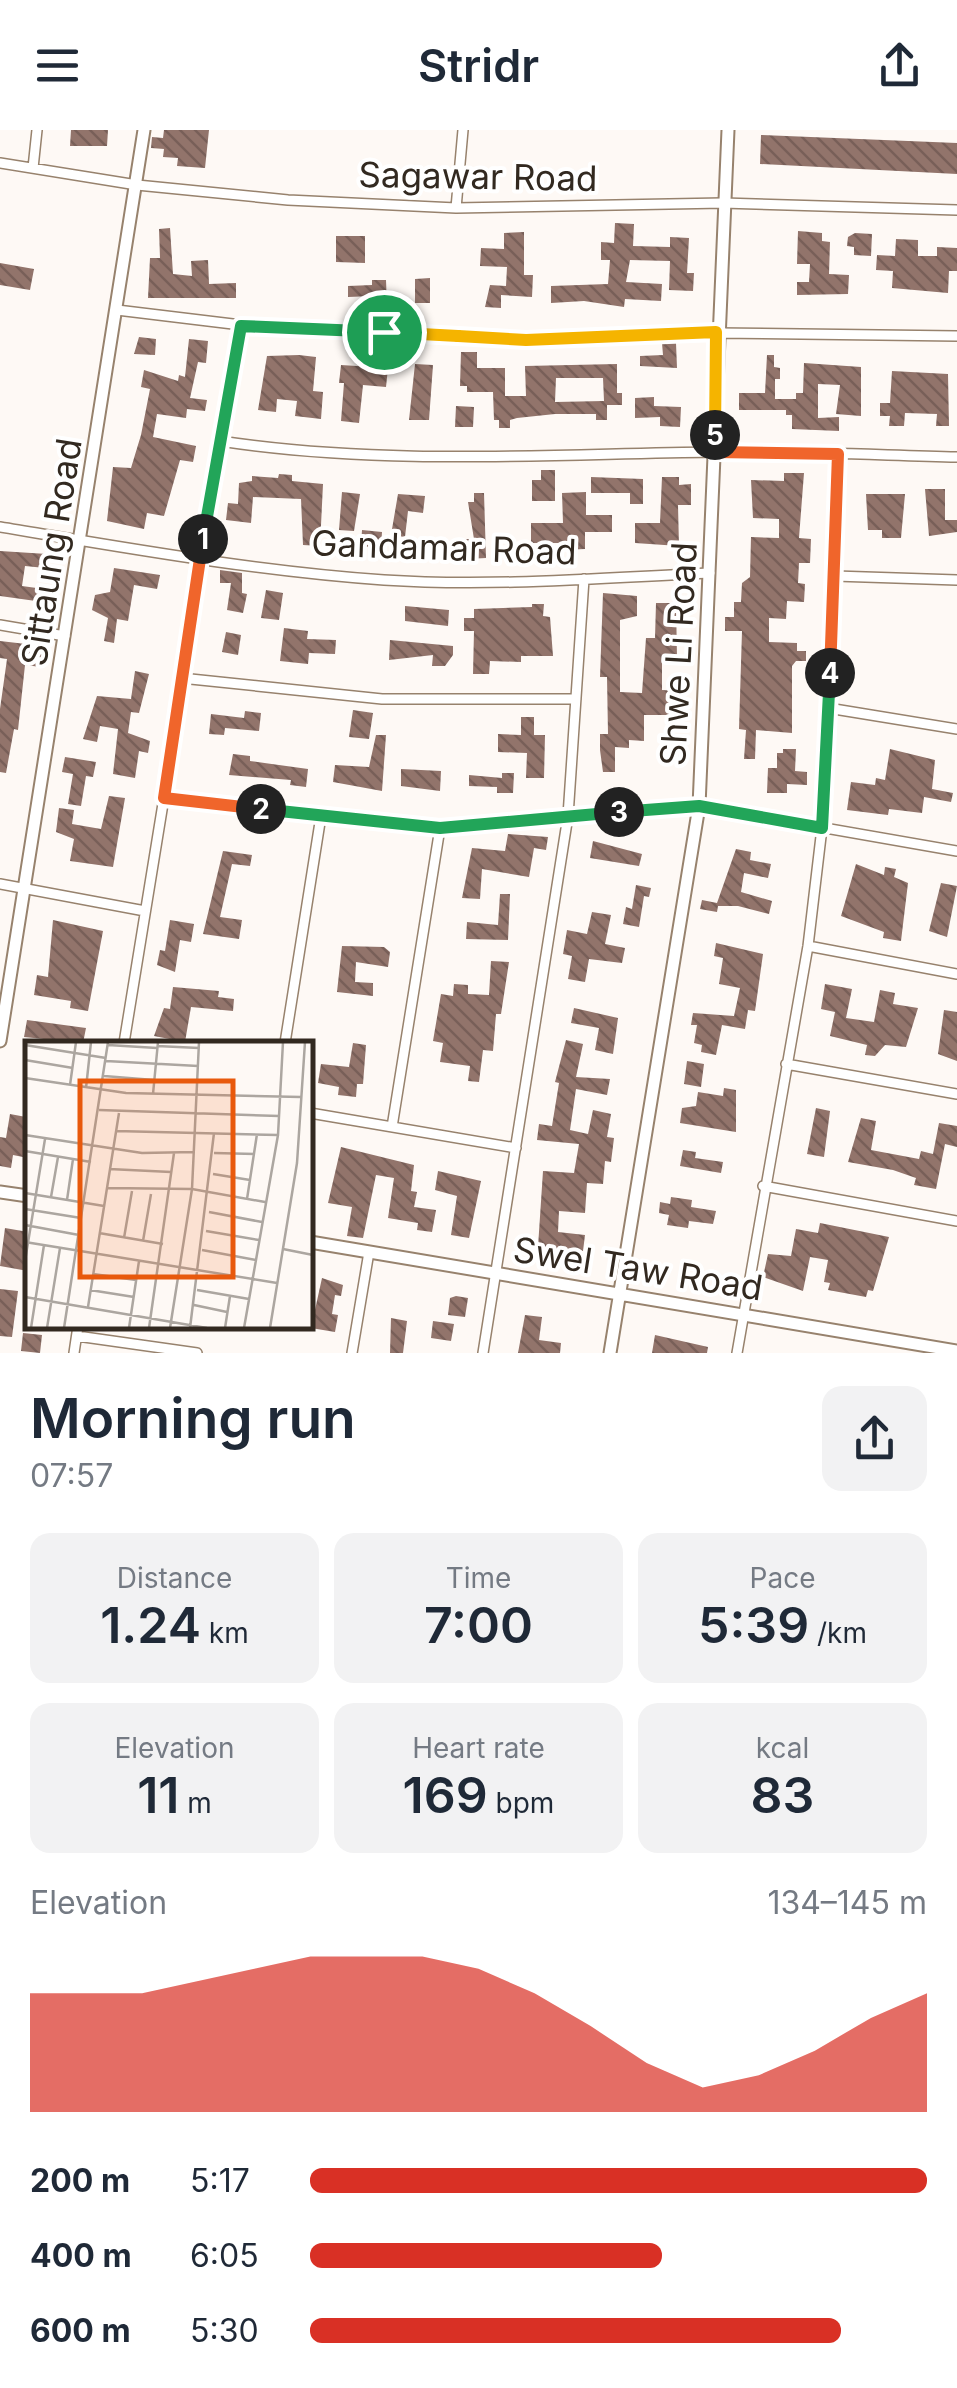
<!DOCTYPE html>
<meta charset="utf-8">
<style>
:root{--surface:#fff;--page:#f2f2f3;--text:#1f2937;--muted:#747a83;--accent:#d93025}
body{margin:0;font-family:Inter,sans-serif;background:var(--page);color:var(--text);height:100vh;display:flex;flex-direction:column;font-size:38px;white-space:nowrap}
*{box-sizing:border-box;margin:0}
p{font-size:32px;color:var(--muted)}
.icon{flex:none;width:55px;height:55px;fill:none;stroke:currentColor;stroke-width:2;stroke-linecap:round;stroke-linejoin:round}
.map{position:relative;height:1223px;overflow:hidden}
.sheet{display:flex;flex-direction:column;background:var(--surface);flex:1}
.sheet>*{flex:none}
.pin{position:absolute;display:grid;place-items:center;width:85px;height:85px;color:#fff;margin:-42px;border:5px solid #fff;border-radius:50%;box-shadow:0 2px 10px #0007}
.km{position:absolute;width:50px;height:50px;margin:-25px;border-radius:50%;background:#222;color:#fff;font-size:28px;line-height:50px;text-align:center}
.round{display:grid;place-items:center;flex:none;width:105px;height:105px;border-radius:20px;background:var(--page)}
.head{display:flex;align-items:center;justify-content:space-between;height:170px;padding:0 30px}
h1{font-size:55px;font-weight:600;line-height:75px}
.stats{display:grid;grid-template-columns:repeat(3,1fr);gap:15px;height:170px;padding:10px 30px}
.stats div{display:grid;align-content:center;border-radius:20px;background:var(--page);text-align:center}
.stats b{font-size:50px;font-weight:600}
.stats small{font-size:28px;font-weight:400}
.stats p{font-size:28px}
.chart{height:280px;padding:20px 30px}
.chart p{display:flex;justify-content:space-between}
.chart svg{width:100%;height:180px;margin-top:10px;fill:var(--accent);opacity:.7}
ul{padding:0 30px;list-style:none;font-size:32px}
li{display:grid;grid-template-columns:160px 120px 1fr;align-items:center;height:75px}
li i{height:25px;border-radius:12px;background:var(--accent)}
header{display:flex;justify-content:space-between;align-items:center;height:130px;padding:0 30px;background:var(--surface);font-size:45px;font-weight:600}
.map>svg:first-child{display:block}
</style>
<header><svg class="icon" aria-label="menu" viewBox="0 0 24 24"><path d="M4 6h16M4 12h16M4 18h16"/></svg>Stridr<svg class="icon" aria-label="share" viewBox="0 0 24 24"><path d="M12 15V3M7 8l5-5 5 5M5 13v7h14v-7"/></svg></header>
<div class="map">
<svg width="957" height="1223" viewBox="0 0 957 1223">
<defs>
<pattern id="building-back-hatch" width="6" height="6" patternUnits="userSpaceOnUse" patternTransform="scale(2.5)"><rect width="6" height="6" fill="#92746b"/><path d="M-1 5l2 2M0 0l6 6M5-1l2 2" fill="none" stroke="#785f58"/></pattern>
</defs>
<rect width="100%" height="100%" fill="#fef9f5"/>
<path fill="url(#building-back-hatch)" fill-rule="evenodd" d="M71,0H108L107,16H70Z
M164,0H209L205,38L177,36L178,28L163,27L164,19L151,18L152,7L163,8Z
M761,5L957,13V44L760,34Z
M615,93L634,94L633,116L670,117V107L689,108L687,143H694L693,161L669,160L670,131L630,130L626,152L662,154L661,171L625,169L624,177L584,171L551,173V156L608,154L610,130H601V112L614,113Z
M170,98L173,144L192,146L191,131L208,130L209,154L236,153V168H148L150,128H160L159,99Z
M798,101L822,103V111L830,112L829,144L849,145L848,164L797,165V152H809L810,134H797Z
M524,102V145H533L532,167L501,165V178L485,177L490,155L506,156L507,137L480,136L481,118L504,119V103Z
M855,103L872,104L871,126L854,125V117L847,116L848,107Z
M336,106H365V133L336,132Z
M896,109L918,110V126H937V117L957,118V141H949L948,163L892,158L893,141L876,140L877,125L895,126Z
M0,133L34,139L30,160L0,155Z
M430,148V173H415V149Z
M372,150H386L387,176L373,177V166L348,167V156L372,155Z
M139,207L156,209L155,225L134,224Z
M189,209L208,211L206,233L198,232L190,268L207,270L205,281L187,279L186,288L157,284L153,307L196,316L193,332L180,330L164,386L147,383L144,399L107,391L113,337L131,338L141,305L150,259L141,257L144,240L178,251L179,245L185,247Z
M662,213H676L677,238L640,236V226L663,225Z
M461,222H477V238H505V266H526L525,236L617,234V263H622V275H607V290H596V284H555L517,288L510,290V298H499V290H494L493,262H467V256H460ZM556,248H603L604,271L555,272Z
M299,225L316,227L313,261L323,262L321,289L295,286L297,271L277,269L276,282L258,280L267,226Z
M767,225H774V237L780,238V249H775V269H796V263H803L804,233L861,237V286L836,284L840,255L818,254V288L839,287V301L792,299V285H786V280H739V263H765Z
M415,234L433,235L429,290H409Z
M341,235L388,238L386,257L363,255L359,293L341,291L344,253H339Z
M892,241L948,244L949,296H936L937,284L905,283L904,296H889L890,286H880V273H890Z
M654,267V276L681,277L680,297L660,296V287L635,288V268Z
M456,276L474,277L473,297H455Z
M541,340H555V371H532V350H541Z
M784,343H804L799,408L811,409L810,433H799L798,453L805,454L804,472L787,471L786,489L769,488V512L797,513V521H806V531H796L792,536V603L756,600L755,629H744L746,600L739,599L742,501H725V487H734V472H741L742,453L750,447L751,407L779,408V389L753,388L751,350L784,351Z
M279,344L292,345V351L323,354L320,416L303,415L301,369L253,367L251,393L226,390L228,373L238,374L239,353L252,351V346L278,348Z
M591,347L643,349V374H630V363H591Z
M662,347H679V355L691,354V375H678L679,416L635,413V393H660Z
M925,359H945V390H957V402L929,406Z
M342,362L360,364L354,401L339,400Z
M586,362V385H612V402H585V419L563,420V413H531V393H563L562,363Z
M474,363H484L486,428L467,429L466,409H474L468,372H474Z
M398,364L425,366L423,383L408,381L405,407L391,405Z
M866,364H905L901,408H882V400H868Z
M362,400L382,402L381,418L361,416Z
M0,421L47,424L45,438L25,436L22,456L44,459L43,472L0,466Z
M114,438L160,445L157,459L134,455L128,491L117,489L114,513L104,511L108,488L92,480L95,465L110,462Z
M220,440L242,443V463L247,464L243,483L227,480L231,453H220Z
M266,460L283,463L279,490L261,488Z
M603,463L637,466V486L620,490V562L642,563L646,508H655L656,473H676L677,528L662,527V560L678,561L677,585H644V611L629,610V618L615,617V642H603L600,620V604H608L607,547H600Z
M532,474H544L543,486L550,487L553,526H521V532L490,531L489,544H473L474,501H464V488H474V479L532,477Z
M405,476L449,480L448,496L405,491Z
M284,498L308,501L307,509L336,510L335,524L309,523L308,534L280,531Z
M226,502L241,505L238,525L222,522Z
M390,510L453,516V525L445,536H432L433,525L389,530Z
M0,511L43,516L41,537L25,535L18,600L14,599L6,643L0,642V579L7,529L0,528Z
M135,541L149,544L139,583L131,582L128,603L150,611L148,623L139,621L135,648L113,644L118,599L100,596L97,612L83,609L97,566L131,569Z
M353,580L373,583L369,609L349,607Z
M245,581L261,583L259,601L225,598L224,605L209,604L211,584L244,588Z
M521,587H534V605H545L544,648H526L527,623L498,622V604L521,605Z
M376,605H386L382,661L333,652L335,635L369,637Z
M783,619H796L795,641L807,642V655L787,654V663H767L768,638H777V623H783Z
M890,619L935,630L932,659L953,663L951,672L924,667L922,683L889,679L888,685L847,680L851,652L875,655L876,648L885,650Z
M233,624L250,626V631L308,639L306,657L290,655L291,650L229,645Z
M65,627L96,632L93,647L86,646L81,676L68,674L73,644L62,642Z
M401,639L441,641L440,661L401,656Z
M502,643H514L513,663H497V657L469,656V645L502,648Z
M109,666L125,668L113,737L70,731L74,709L56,702L59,678L74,680L72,694L101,699Z
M508,704L548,707L546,720L534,718L529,747L482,739L480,769L462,768L472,718L505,721Z
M593,711L642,724L639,736L590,728Z
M736,719L751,722L750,730L771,734L768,748L744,743L741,762L772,771L769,784L738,776H718L717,782L700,779L702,770L717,773Z
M223,721L252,725L250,736L232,734L220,787L242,790L239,809L203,804Z
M856,734L884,745L885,737L896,739L894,747L908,753L901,811L883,808L884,802L841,786Z
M941,753L957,756L947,807L929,801Z
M636,755L651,758L649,767L644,766L639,797L623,794L626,777L632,779Z
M500,764H510L508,810L466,809L467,792L498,795Z
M592,782L611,785L605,814L625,818L622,833L589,829L585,852L568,849L572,826L563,824L567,800L587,804Z
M53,790L103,801L88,881L70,878L71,871L34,865L37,845L48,847Z
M170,790L194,794L191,812L180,810L175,842L157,835L160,820L165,821Z
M716,813L763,824L755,881L748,880L745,899L722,895L716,925L701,922L702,915L694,913L697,895H691L693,883L734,886L740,858L719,854L723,828L714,826Z
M342,816L384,817L390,822L388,837L356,832L355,852L373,853V866L337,862Z
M491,831L509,832L501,884H496L493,921L483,920L479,952L468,951L470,936L440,932L443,913L433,911L441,864L453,866L454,854L468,855V864L489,865Z
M825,854L852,859L846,888L874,892L880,860L895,863L893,874L918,878L906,917L885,915L875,926L865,925L867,915L830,906L835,882L821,879Z
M173,857L219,861L218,867L234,869L233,881L191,877L185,912L154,906L164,878L170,879Z
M574,878L618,888L613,924L595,920L599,898L571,893Z
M944,880L957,882V931L938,924Z
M27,890L86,898L83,913L24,907Z
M566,910L583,914L576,947L610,949L607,965L576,959L570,1000L588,1004L593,980L611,984L607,1007L614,1008L611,1032L605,1031L603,1054L587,1053L585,1083L559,1081L558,1102L585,1105L583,1121L538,1117L543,1041L574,1043L579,1014L537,1010L539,994L552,996L559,953L555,952Z
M353,913L366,915L363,954H357L356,967L338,965L339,957L318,953L321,934L349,937Z
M687,931L704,934L701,957L684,954Z
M724,958L736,960V1002L680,993L682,978L696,976L698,962L723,966Z
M816,978L830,981L824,1027L807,1024Z
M10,984L26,987L23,1027L13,1025L11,1038L0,1036V1007L6,1008Z
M861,988L876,991L871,1020L919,1029L921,1021L933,1024L939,993L957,996V1017L945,1014L936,1059L914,1055L916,1048L893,1040L848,1032Z
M341,1017L414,1035L411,1061L417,1062L414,1077L436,1080L432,1102L417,1100L418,1093L388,1088L394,1048L376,1045L363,1108L347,1106L352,1077L328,1073Z
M683,1020L696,1022L695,1028L723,1032L721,1043L680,1036Z
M438,1041L481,1051L469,1108L451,1105L457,1066L435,1060Z
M671,1067L692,1070L691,1077L716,1081L713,1094L689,1091L688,1098L667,1095L669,1085L659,1083L660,1072L670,1074Z
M820,1093L889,1107L873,1161L868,1160L866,1167L828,1160L830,1153L824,1152L828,1130L810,1127L803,1161L763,1147L768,1124L791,1126L796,1099L818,1103Z
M5,1098L28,1102V1141L0,1136Z
M322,1148L343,1155L341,1166L335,1165L332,1184L338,1185L335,1202L311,1198Z
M0,1159L18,1161L12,1207L0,1206Z
M456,1166L468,1168L465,1187L448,1185L450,1168Z
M525,1185L542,1187L539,1210L561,1213L560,1223H518Z
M391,1188L407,1191L403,1223H390Z
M433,1191L454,1194L451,1211L431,1208Z
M23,1203L42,1205L40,1223L21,1221Z
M655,1205L708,1217L707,1223H652Z"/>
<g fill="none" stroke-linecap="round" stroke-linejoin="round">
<g stroke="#97826d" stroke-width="12">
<path id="minor" d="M0,33L137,55L288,70L456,78L723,73L957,80
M33,38L37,0
M456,78L463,0
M117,180L241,195L526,210L716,203L957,206
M220,311C385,336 548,324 714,322C795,321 876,325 957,327
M0,397C127,418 255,441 384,450C491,457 602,448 710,443
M835,446L957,450
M0,495L65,506
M181,548L382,569H576
M828,578L957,599
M164,668L440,698L699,676L957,721
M0,754L145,781
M808,816L957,844
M124,913L241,195
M285,913L321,686
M786,934L957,964
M310,983L516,1018
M392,997L440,698
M763,1056L957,1091
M77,1206L197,1223
M74,1223L78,1196
M352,1223L369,1122
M483,1223L568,686L584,449
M737,1223L808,816L822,698L838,324"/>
</g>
<g stroke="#97826d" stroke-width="15">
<path id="tertiary" d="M0,911L144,0
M0,1062L28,1066
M310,1112L957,1221
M610,1223L699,676L728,0"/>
</g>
<use href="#minor" stroke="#fff" stroke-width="9"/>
<use href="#tertiary" stroke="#fff" stroke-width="11"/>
</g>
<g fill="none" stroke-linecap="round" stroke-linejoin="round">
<g stroke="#fff" stroke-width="20">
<path id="split-1" d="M203,409L241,196L384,202"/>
</g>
<g stroke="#fff" stroke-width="20">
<path id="split-2" d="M203,409L164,668L261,679"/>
</g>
<g stroke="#fff" stroke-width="20">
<path id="split-3" d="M261,679L440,698L619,682"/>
</g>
<g stroke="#fff" stroke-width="20">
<path id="split-4" d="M619,682L699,676L822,698L830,543"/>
</g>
<g stroke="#fff" stroke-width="20">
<path id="split-5" d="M715,305V322L838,324L830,543"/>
</g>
<g stroke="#fff" stroke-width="20">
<path id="split-6" d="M458,206L526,210L716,202L715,305"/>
</g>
<g stroke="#fff" stroke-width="20">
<path id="split-7" d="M384,202L458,206"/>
</g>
<use href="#split-1" stroke="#22a559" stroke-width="12"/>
<use href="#split-2" stroke="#f0652b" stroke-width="12"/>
<use href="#split-3" stroke="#22a559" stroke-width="12"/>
<use href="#split-4" stroke="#22a559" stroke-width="12"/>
<use href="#split-5" stroke="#f0652b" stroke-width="12"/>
<use href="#split-6" stroke="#f5b400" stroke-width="12"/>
<use href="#split-7" stroke="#f5b400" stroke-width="12"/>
</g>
<g text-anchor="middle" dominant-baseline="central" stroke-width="8" stroke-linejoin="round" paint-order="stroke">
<g font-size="35" fill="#322920" stroke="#fff">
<text transform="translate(478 46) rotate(1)">Sagawar Road</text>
<text transform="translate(444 417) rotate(2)">Gandamar Road</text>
<text transform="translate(51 422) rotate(-81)">Sittaung Road</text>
<text transform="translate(678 524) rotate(-87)">Shwe Li Road</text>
<text transform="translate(638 1138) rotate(9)">Swel Taw Road</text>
</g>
</g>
<g transform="translate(25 911)">
<rect width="288" height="288" fill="#fef9f5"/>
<path fill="none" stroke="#aca6a0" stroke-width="2.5" d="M0,4L81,17M83,4L132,7M132,5L174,7M0,19L48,27M81,20L173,25M79,35L129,39M0,37L101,52L276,56M45,44L51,1M61,47L66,1M128,53L133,1M74,69L254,75M91,90L253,94M0,94L117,112L169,111M0,110L66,121M189,112L230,113M84,128L146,131M188,133L225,139M82,147L167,148L240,161M0,152L79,165M26,156L33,116M222,158L232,93M42,159L48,118M0,168L56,177M184,171L237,181M0,184L54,194M181,190L234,199M74,192L138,203M99,197L107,150M118,200L126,153M0,201L252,242M258,208L288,214M177,209L231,219M0,220L20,98M68,233L111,239M65,249L109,256M172,249L224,258M0,256L182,287M169,264L202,271M63,266L94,72M6,287L19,204M22,287L35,207M39,287L83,1M104,287L114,220M124,287L149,112M145,287L167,148L174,1M165,287L189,92M200,287L205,255M219,287L253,94L258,1M245,287L272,122L280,1"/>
<path fill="#e8590c" fill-opacity="0.15" stroke="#e8590c" stroke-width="5" d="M55,40H208V236H55Z"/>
<rect width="288" height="288" fill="none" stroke="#322920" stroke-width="5"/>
</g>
</svg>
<div class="pin" style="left:384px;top:202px;background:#1e9e55"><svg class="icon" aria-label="arrive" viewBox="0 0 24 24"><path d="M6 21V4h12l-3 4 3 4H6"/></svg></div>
<b class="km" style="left:203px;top:409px">1</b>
<b class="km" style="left:261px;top:679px">2</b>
<b class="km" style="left:619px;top:682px">3</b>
<b class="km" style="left:830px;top:543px">4</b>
<b class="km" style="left:715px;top:305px">5</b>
</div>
<section class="sheet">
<div class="head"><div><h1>Morning run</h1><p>07:57</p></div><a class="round"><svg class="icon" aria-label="share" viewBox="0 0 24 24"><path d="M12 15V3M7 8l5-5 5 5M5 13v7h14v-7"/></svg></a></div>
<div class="stats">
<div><p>Distance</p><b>1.24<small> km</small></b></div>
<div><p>Time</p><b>7:00</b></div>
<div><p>Pace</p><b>5:39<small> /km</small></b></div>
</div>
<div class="stats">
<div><p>Elevation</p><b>11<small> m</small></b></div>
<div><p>Heart rate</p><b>169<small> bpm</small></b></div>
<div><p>kcal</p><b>83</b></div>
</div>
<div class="chart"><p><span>Elevation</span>134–145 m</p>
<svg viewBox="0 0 160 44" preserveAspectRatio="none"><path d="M0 44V15L10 15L20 15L30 12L40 9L50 6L60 6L70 6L80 9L90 15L100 23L110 32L120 38L130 35L140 29L150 21L160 15V44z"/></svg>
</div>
<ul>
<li><b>200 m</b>5:17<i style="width:100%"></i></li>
<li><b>400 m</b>6:05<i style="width:57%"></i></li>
<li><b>600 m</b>5:30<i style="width:86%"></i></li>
</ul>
</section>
